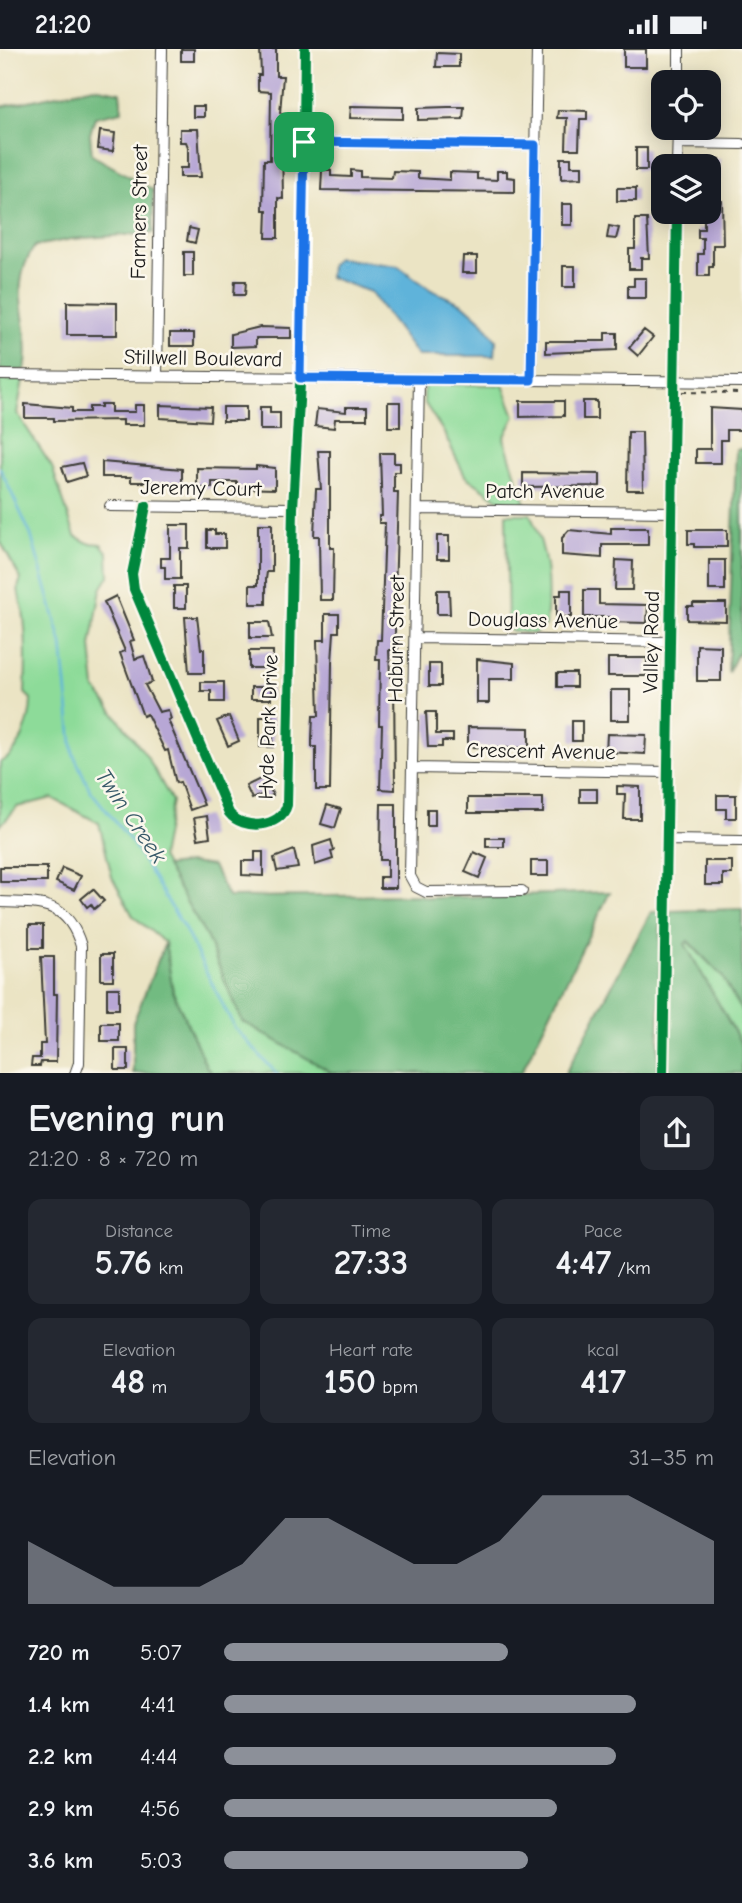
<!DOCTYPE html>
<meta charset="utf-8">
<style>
:root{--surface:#171b24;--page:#242831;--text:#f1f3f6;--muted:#9ea1a6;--accent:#8c9099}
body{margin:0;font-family:"Comic Neue",sans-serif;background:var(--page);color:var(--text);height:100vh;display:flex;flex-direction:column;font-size:26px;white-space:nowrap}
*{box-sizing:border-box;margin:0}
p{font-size:23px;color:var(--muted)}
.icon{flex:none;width:38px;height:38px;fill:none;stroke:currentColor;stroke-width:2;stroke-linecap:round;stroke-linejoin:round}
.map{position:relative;height:1024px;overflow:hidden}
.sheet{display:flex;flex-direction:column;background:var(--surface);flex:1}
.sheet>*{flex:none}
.controls{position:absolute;left:651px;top:21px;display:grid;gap:14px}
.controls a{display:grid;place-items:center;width:70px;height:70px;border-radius:14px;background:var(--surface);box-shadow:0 4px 18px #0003;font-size:35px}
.pin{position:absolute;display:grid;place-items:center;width:60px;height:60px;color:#fff;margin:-30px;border-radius:14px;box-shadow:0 4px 10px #0006}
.round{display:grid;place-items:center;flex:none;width:74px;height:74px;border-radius:14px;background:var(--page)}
.overview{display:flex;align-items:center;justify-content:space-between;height:119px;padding:0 28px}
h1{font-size:38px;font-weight:700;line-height:52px}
.stats{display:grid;grid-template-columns:repeat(3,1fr);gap:10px;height:119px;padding:7px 28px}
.stats div{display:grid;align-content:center;border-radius:14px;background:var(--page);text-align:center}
.stats b{font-size:35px;font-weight:700}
.stats small{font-size:19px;font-weight:400}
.stats p{font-size:19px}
.chart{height:196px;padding:14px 28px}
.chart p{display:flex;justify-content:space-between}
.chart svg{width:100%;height:126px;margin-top:7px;fill:var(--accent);opacity:.7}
ul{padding:0 28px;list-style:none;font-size:23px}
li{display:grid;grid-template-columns:112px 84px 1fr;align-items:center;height:52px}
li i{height:18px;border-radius:9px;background:var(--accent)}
.status{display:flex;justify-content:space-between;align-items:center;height:49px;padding:0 35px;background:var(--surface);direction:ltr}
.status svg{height:19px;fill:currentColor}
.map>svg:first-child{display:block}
</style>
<div class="status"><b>21:20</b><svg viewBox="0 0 49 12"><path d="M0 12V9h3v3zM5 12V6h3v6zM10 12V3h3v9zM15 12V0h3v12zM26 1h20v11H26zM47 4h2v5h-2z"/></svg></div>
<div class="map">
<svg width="742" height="1025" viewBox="0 0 742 1025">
<rect width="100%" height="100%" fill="#fbf7ec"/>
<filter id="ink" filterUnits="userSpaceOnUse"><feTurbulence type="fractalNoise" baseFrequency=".0143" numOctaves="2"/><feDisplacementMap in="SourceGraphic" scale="14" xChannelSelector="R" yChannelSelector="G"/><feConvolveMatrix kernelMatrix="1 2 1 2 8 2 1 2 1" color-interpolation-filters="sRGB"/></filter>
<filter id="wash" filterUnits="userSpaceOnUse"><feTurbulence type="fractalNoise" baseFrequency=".00686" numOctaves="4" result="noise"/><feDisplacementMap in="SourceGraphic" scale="28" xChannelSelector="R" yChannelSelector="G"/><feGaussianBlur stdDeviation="1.57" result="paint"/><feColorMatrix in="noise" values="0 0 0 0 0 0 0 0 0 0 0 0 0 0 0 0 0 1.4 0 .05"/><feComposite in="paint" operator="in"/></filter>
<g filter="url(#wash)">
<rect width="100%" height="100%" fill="#ebe4c4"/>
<path fill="#8ddb99" stroke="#547c5a" stroke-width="2" d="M0,331H23L17,364L52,418L75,487L88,494L101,495L108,504L109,527L101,540L91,597L95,639L146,706L172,752L161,808L207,889L242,972L333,1024H213L207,1019L173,943L165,894L133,867L112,828L99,774L52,749L17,758L0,777V713C20,705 31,671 31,650L25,644C26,617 27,589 23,561C21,550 15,541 21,530L0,492Z
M424,335L503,336L515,367L504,389L525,455H505L465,427L443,382L424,353Z
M506,465H530C548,503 550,535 546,576L533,585L508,581Z
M687,892L722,927L742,963V996L685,895Z"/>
<path fill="#72bb81" stroke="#476c4e" stroke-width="2" d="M94,38L120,43L122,62L95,68L90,85L92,106L153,141V184L72,190L35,197C4,241 34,276 25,321H0V58Z
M736,400H742V596L728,624Z
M190,814L213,817L228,848L419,846L429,849L610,843L521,1024H333L242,972L207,889L166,817Z
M742,860V963L722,927L688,892L685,895L742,996V1024L667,1025L670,862Z
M651,863H661L658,1024L565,1025Z
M165,894L173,943L207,1019L213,1024H133V974Z"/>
<path fill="#5eb3da" stroke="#3d687b" stroke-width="2" d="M337,209L398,217L431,241L463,255L481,271L496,291L495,307H418L370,243L329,228L330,217Z"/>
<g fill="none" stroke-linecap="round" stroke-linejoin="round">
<path stroke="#5eb3da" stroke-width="2.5" d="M0,419L31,486L62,595L73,704L90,741L133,795L184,879L234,978L277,1025"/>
</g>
<g id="blocks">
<path fill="#b7a7d5" d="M181,0H194V12H181Z
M260,0H276V27H283L280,64H284L283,74H280V94H282L283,150L278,149V189H266L267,161H263L264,111H270L271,43L258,42V26H261Z
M624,0H646V18H624Z
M437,4L459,5V18H436Z
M709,50H715V70H709Z
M193,57H204V68H193Z
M351,57L403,58V70L350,69Z
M448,58H464L463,70L418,71V59Z
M558,61L587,62V70H580L579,100H566L567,69H557Z
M180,80H198L201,128H180V119H188V98L186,93H180Z
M100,82L115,84L113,102L98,100Z
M636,99H647V121H636Z
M561,109H571V117H582V129L561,130Z
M709,110H720V130H709Z
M322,121H331V127L351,128V121L360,122V128L392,129L393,122L418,123V129L450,131V123L477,124V130L497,131V122H507V128L515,129V143L321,141Z
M617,139H636V152H617Z
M709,152H722L723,196H713V218H709V227H698V205H703V189H698V180H704V163H709Z
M562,155H572V176H562Z
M635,170H647L649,209H641V220H629V200H635Z
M609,177L619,179L616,190L607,189Z
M189,179L198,181L195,194L187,192Z
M184,203H193V227H184Z
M463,207H477V224H462Z
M563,217H575V238H563Z
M634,229H646V249H628V237H634Z
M235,232H246L245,246H234Z
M67,253L117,254V286H67Z
M260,278L291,279V289H256V297L231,298V285Z
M644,281L653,288L638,307L629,299Z
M170,284H194V297H170Z
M605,284H617V301L546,304V292H605Z
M520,352H564V367L520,368Z
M583,352H597V370H583Z
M388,353H400V378H388Z
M25,355L72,359V363H89V358H101V355H111V363H135V356H144V376H123V371L54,372V369H25Z
M160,356L211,358L210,372L160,369Z
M223,358H246V372H223Z
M260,358H270V364H280V381H260Z
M346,358H367V370H335L334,379L315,377L317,360L346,363Z
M710,359L742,361V381H727V391H721V414H696V400H710Z
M628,383H642L643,441H627Z
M318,402H330V499H334L333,551H320L319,487H314L316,440H321Z
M380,404H394V414H400V423H394V443H398L395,547V591H398V601H389L390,628H394L395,741L380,740L382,676H379L380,611H376L377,591H381L385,474H379V467H382Z
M102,413L182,420V440H172V435L163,433H131V428H102Z
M82,414L86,427L67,433L62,418Z
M256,417L275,419V440L237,439V433H212V439H197V419L256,420Z
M523,424L600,425V437L523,438Z
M258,475H272V523H267L266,530V555H250V536H258Z
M170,476H189V499H180V530H165V518H161V509H170Z
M611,479H648V496H602V509L562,506V489L569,481L611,485Z
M207,481H215V485H225V499H207Z
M688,481H727V498H694V495H688Z
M437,487H449V510H437Z
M616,511L633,512L632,541H615Z
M709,511H725V541H709Z
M174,537H186V559H174Z
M437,541H449L450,565H437Z
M561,541H571V568H556V546H561Z
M584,541H599V555L648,556L647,574L608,573L609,568H584Z
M116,547L134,591L130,592L135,610L144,607L147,616L152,633L145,636L159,663L168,661L171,670L168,671L204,756L190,761L180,733L176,734L168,701L165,702L147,665L143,667L120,604L125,602L104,553Z
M693,554H726V572L687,571V557H693Z
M325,565H339V583H334L332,613L330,741H316V698H312V690L313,667H319L317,591H325Z
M185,568H197L201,600H204V624H189Z
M250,573H269L272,589H250Z
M697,596L721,597V632H697Z
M249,602H273V613H267V619H249Z
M608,609H647V627H608Z
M477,610L514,614V630H489V654H477Z
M429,615H441V637H429Z
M557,624H576V638H557Z
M201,633H224V653H211V642H201Z
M251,638H271V650H251Z
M611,641H630V671H611Z
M426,663H436V685H453V692H442V698H428Z
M229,667L239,692L228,697L217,672Z
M260,668H273V698H260Z
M572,672H582V692H572Z
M468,678L529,679V699L468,698Z
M607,685L646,686L645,705L606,703Z
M264,728L273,746L265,750L263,745L252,750L246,737Z
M617,737L640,738V770H624L625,745H617Z
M580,740H597V753H580Z
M717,746H736V769H726V760H717Z
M468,749H543V764H468Z
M381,755H396V839H380V828H387V811H380Z
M327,756L341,760L335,779L321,775Z
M427,760H435V777H427Z
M207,767L210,788L198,790L194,769Z
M486,789H504V798H486Z
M331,791L334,802L331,803L333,810L315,816L313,797Z
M294,801L298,819L277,822L274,809Z
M255,803H263V827L242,826V812H255Z
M474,803L487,809L479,829L465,823Z
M531,812H548V827H531Z
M705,812H732V825H723V836H705Z
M0,818H47V833H0Z
M62,819L81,827L74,841L56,833Z
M93,840L104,852L94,860L91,855L87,858L81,850Z
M29,876H43V899H29Z
M101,905H113V931H101Z
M41,908H54V945H57L56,1013H41L40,1017H31L32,1009H40V995H45Z
M107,939H119V960H107Z
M101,974H119V992H101Z
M115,1000H128V1021H115Z"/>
</g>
</g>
<g filter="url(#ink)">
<use href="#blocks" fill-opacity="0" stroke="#3b3a35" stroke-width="2"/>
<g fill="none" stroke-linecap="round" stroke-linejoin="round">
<g stroke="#3b3a35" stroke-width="12">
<path id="minor" d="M679,33V0
M304,93L535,96
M678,94L742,95
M677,117L678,79
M0,326L742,333
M157,327L162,0
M419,330L410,827L416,838L426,843L522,842
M531,331L537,0
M110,457L293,459
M146,457L132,525L134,540L229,764C243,782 281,779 287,756L293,459L301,317L305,0
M417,460L672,463
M415,589L670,593
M414,719L668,723
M667,791L742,792
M0,853C41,854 68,852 81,897L79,1014L75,1025
M663,1025L677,163"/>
</g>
<path stroke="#3b3a35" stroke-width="2" stroke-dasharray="5 5" stroke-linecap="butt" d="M682,343L742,344"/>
<use href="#minor" stroke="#fff" stroke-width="10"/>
<g stroke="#fbf7ec" stroke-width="15">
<path id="cycleway" d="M146,457L132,525L134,540L229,764C243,782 281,779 287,756L293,459L301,317L305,0
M663,1025L677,163"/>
</g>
<use href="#cycleway" stroke="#00873e" stroke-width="10"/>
</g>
</g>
<g fill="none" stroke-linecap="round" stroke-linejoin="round" filter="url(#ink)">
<g stroke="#fff" stroke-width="14">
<path id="route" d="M304,93L535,96L531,331L300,329Z"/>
</g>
<use href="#route" stroke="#1a73e8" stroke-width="9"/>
</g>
<g text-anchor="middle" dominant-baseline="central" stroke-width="5" stroke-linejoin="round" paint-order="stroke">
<g font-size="21" fill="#1c1c1c" stroke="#fbf7ec">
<text transform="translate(139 163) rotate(-89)">Farmers Street</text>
<text transform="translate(203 309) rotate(1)">Stillwell Boulevard</text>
<text transform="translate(201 439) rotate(1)">Jeremy Court</text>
<text x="545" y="442">Patch Avenue</text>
<text transform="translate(543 571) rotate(1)">Douglass Avenue</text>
<text transform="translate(396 590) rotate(-89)">Haburn Street</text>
<text transform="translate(651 593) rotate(-89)">Valley Road</text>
<text transform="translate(268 678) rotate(-88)">Hyde Park Drive</text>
<text transform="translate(541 702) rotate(1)">Crescent Avenue</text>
</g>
<g font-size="23" font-style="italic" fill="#365868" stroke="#fbf7ec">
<text transform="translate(131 767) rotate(56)">Twin Creek</text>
</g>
</g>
</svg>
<div class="controls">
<a><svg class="icon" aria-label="locate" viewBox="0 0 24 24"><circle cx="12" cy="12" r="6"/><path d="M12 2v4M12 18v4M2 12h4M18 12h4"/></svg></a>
<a><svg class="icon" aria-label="layers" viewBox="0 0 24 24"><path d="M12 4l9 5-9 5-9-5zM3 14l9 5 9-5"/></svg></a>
</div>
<div class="pin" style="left:304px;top:93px;background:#1e9e55"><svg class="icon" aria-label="arrive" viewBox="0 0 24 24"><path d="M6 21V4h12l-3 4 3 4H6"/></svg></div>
</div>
<section class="sheet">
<div class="overview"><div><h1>Evening run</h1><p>21:20 · 8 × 720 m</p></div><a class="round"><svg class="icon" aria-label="share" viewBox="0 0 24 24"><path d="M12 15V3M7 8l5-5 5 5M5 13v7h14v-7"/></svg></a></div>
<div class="stats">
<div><p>Distance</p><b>5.76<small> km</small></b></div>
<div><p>Time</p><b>27:33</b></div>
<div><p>Pace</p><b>4:47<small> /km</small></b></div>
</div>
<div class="stats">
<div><p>Elevation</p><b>48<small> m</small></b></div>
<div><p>Heart rate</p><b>150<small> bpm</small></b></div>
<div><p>kcal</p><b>417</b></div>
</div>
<div class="chart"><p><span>Elevation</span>31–35 m</p>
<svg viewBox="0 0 160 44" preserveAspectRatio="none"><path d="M0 44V22L10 30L20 38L30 38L40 38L50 30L60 14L70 14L80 22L90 30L100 30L110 22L120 6L130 6L140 6L150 14L160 22V44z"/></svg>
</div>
<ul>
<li><b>720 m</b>5:07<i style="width:58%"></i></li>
<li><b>1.4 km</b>4:41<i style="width:84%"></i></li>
<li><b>2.2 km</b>4:44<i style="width:80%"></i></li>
<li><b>2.9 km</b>4:56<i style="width:68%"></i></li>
<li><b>3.6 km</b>5:03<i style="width:62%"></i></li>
</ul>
</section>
